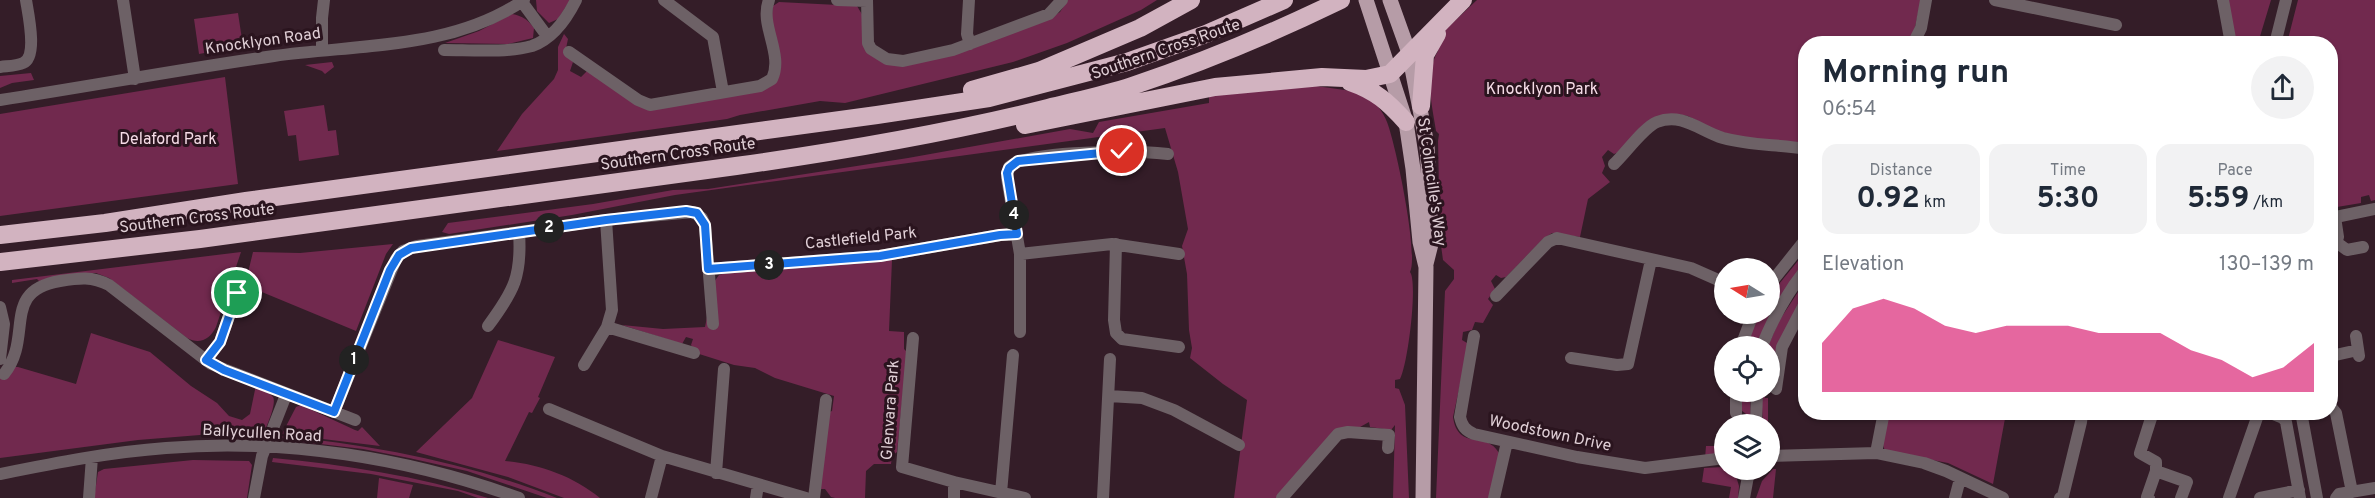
<!DOCTYPE html>
<meta charset="utf-8">
<style>
:root{--surface:#fff;--page:#f2f2f3;--text:#1f2937;--muted:#747a83;--accent:#db2777}
body{margin:0;font-family:Overpass,sans-serif;background:var(--page);color:var(--text);height:100vh;display:flex;flex-direction:column;font-size:22px;white-space:nowrap}
*{box-sizing:border-box;margin:0}
p{font-size:20px;color:var(--muted)}
.icon{flex:none;width:33px;height:33px;fill:none;stroke:currentColor;stroke-width:2;stroke-linecap:round;stroke-linejoin:round}
.map{position:relative;flex:1;overflow:hidden}
.drawer{position:absolute;left:1798px;top:36px;width:540px;height:384px;display:flex;flex-direction:column;background:var(--surface);border-radius:24px;box-shadow:0 2px 4px #0004}
.drawer>*{flex:none}
.needle{width:39px;rotate:281deg}
.controls{position:absolute;left:1714px;top:258px;display:grid;gap:12px}
.controls a{display:grid;place-items:center;width:66px;height:66px;border-radius:50%;background:var(--surface);box-shadow:0 2px 4px #0004;font-size:30px}
.pin{position:absolute;display:grid;place-items:center;width:51px;height:51px;color:#fff;margin:-26px;border:3px solid #fff;border-radius:50%;box-shadow:0 2px 6px #0007}
.km{position:absolute;width:30px;height:30px;margin:-15px;border-radius:50%;background:#222;color:#fff;font-size:16px;line-height:30px;text-align:center}
.round{display:grid;place-items:center;flex:none;width:63px;height:63px;border-radius:32px;background:var(--page)}
.headline{display:flex;align-items:center;justify-content:space-between;height:102px;padding:0 24px}
h1{font-size:33px;font-weight:700;line-height:45px}
.metrics{display:grid;grid-template-columns:repeat(3,1fr);gap:9px;height:102px;padding:6px 24px}
.metrics div{display:grid;align-content:center;border-radius:15px;background:var(--page);text-align:center}
.metrics b{font-size:30px;font-weight:700}
.metrics small{font-size:16px;font-weight:400}
.metrics p{font-size:16px}
.chart{height:168px;padding:12px 24px}
.chart p{display:flex;justify-content:space-between}
.chart svg{width:100%;height:108px;margin-top:6px;fill:var(--accent);opacity:.7}
.map>svg:first-child{display:block}
</style>
<div class="map">
<svg width="2375" height="498" viewBox="0 0 2375 498">
<rect width="100%" height="100%" fill="#341d28"/>
<path fill="#71294e" d="M536,0H570L558,19L549,23L537,11Z
M1068,0H1157L1141,10L1067,43L1013,62L845,103L820,101L740,115L727,119L497,151L522,114L554,79L558,70V47L564,34L568,39L565,53L573,62L570,71L581,77L587,71L640,104L770,87L772,14L773,6L779,2L857,6L863,16L862,38L891,65L1052,17L1060,12Z
M1477,0H1921L1915,27L1909,43L1806,44V143H1766L1716,131L1688,116L1676,114L1619,152L1614,154L1608,150L1602,157L1605,166L1602,173L1610,182L1588,199L1580,237L1552,233L1543,239L1506,277L1501,278L1496,275L1491,281L1495,289L1488,299L1493,305L1483,323L1475,322L1472,330L1463,332L1462,340L1467,343L1468,348L1453,417C1458,452 1487,430 1499,453L1490,498H1436L1445,291L1454,279V270L1443,260L1440,238L1438,141L1439,134L1436,131C1432,105 1424,75 1438,51L1433,48L1444,31Z
M2227,0H2271L2258,43H2235Z
M2298,0H2375V200L2371,201L2369,195L2361,197V203L2331,208V44L2287,43Z
M238,13L243,46L199,54L194,19Z
M512,14C523,16 528,20 534,28L533,38L508,44L445,43L479,31Z
M332,62L334,67L325,74L322,71L305,65Z
M31,73L34,80L12,83L0,88V76Z
M225,77L238,184L0,216V114Z
M1316,86L1366,93C1374,102 1383,111 1387,122C1396,145 1419,255 1410,272C1418,282 1408,364 1400,379L1395,380V388L1399,389L1405,405L1409,498H1393L1395,425L1391,430L1370,427L1369,422L1360,427L1346,428L1278,498H1234L1247,400L1223,384L1190,358L1192,348L1189,330L1187,274L1182,246L1188,229L1178,172L1165,128L675,195L572,215L449,234L442,232L448,223L593,204L673,190L708,189L908,158L1070,129L1093,133L1099,122L1209,103V96Z
M324,105L328,131L336,130L339,155L299,161L296,135L288,136L284,111Z
M393,244L386,254L356,331L245,285L253,252L300,253Z
M1806,251V263L1779,299L1757,343L1750,344L1751,331L1760,314H1770V295Z
M241,252L216,327C210,339 200,345 187,338L109,278L96,273H85L39,281L37,279L12,283V280Z
M892,260L889,331L904,332V349L907,352L897,452L892,456L891,464H874L866,471L865,498H835L831,497L825,489H820L829,412L832,411L834,396L775,378L755,368L734,365L696,353L691,345L693,339L686,337L682,344L622,325L663,329L705,327L714,282L719,275L725,273Z
M1800,289L1805,292V297L1775,359L1770,386V346H1768L1779,321Z
M91,333L150,352L191,386L217,403L229,416L242,420L250,414L256,385C261,388 269,392 273,397C277,403 266,429 262,436L200,435L138,440L0,458V374L12,367H18L76,384Z
M498,340L555,357L538,397L540,398L532,413L529,412L505,461C539,464 573,476 600,498H564L508,477L416,452L472,398Z
M1740,392H1750L1751,424H1737L1746,422V414L1741,410Z
M1761,392H1765V398H1768V424H1763Z
M301,405L355,430L358,431L362,427L380,446L282,434L296,407Z
M1889,413H2006L1993,484L1948,463L1885,451L1883,445Z
M1725,435V455L1705,459L1706,446H1718Z
M280,436C375,445 468,463 557,498H547L467,471L409,458L363,449L286,440Z
M273,458C346,465 418,476 488,498H478L458,491L371,474L272,462Z
M193,460L249,461L252,465L247,498H94L98,472L104,469Z
M1723,467L1735,473L1739,486L1738,498H1729L1731,487L1702,482L1704,468Z
M1773,469H1776L1773,498H1756L1762,481Z
M379,478L413,485L409,498H377Z"/>
<g fill="none" stroke-linecap="round" stroke-linejoin="round">
<path stroke="#6d6166" stroke-width="12" d="M123,0L135,79
M664,0L713,37L723,92
M837,0L867,1
M867,0L868,43L871,49L887,59L903,61L953,50L1049,14L1062,0
M969,0L967,34L970,44
M1995,0L2116,25
M2223,0L2231,44
M522,2L547,36
M1913,44L1921,28L1926,0
M2275,44L2286,0
M322,50V18L324,0
M444,50C470,50 507,53 532,46C552,39 567,18 576,0
M569,52L638,100L650,105L760,86L772,79C784,54 759,25 769,0
M0,67C7,66 17,66 23,63C38,57 28,13 26,0
M0,100C91,86 182,69 274,56C359,44 451,50 524,0
M1614,164C1625,154 1644,127 1657,122C1682,112 1700,131 1723,138C1752,146 1777,144 1806,149
M2335,217L2338,237L2336,242L2347,250L2363,247
M2331,218L2375,209
M1116,244L1114,320L1116,333L1122,339L1179,347
M1020,254L1112,244L1179,254
M708,269L880,256L1000,235L1017,234
M1770,284L1806,239
M1496,296L1548,242L1557,238L1691,268L1725,283
M0,307L4,324L0,359
M488,326C514,291 522,276 519,232
M607,327L694,353
M1020,332V254L1007,178L1009,167C1029,149 1139,151 1168,154
M1474,336L1460,417C1462,426 1465,430 1474,434L1577,457L1645,468L1725,458
M2356,336L2359,356
M913,338L902,467L954,482
M1741,346L1753,314
M1762,346C1773,318 1787,293 1806,269
M2331,356L2358,350
M1571,358L1617,365L1628,364L1651,260
M206,360L220,342L237,293
M584,365L607,327L612,310L606,220
M4,374C34,337 0,291 60,281C79,278 92,276 109,285L211,364L355,420
M1776,389L1782,347L1806,301
M1736,392V413
M1109,396L1142,398L1174,410L1239,445
M2331,407L2336,413L2352,492
M549,409L662,456L806,498
M334,412L396,259L403,251L417,246L606,220L693,212L702,218L705,225L713,324
M2153,412L2140,453L2156,462V471
M2268,412L2283,418L2286,422L2300,498
M2301,412L2317,498
M1756,424L1757,392
M1876,453L1884,412
M1770,456L1876,453L1924,463L1946,471L2003,498
M716,473L724,369
M0,474C55,463 110,452 166,448C284,438 409,458 519,498
M1001,493L1013,355
M89,498L92,457
M254,498L262,456L286,395
M651,498L662,456
M756,498L758,485
M814,498L826,400
M954,498V482L1025,498
M1103,498L1110,359
M1282,498L1338,434L1348,432L1389,435L1388,448
M1494,498L1507,442
M1744,498L1749,471
M1955,498L1960,479
M2060,498L2063,496L2081,422L2082,415L2079,412
M2149,498L2147,497L2156,471L2187,482L2181,498
M2229,498L2259,412
M2260,498L2299,490
M2336,498L2339,494L2375,488"/>
<path stroke="#b69ca7" stroke-width="15" d="M1366,0L1406,122L1413,169L1420,242L1426,267L1423,498
M1390,0L1409,53L1427,145L1432,240L1426,264"/>
<path stroke="#d2b3c0" stroke-width="18" d="M1350,82C1376,91 1388,102 1406,122
M972,90L1039,71L1140,28L1191,0
M1421,106L1425,55L1437,34
M1025,125L1215,87L1322,77L1366,79L1390,74L1463,0
M0,235L105,223L246,201L877,115L989,98L1127,62L1206,34L1284,0
M0,262L200,239L736,166C843,151 944,134 1048,108C1076,101 1105,95 1132,86C1204,62 1273,33 1341,0"/>
</g>
<g fill="none" stroke-linecap="round" stroke-linejoin="round">
<g stroke="#fff" stroke-width="12">
<path id="route" d="M237,293L220,342L206,360L224,370L334,412L390,270L399,255L411,248L606,220L686,211L697,213L705,225L708,269L880,256L1000,235L1017,234L1007,173L1009,168L1018,161L1122,151"/>
</g>
<use href="#route" stroke="#1a73e8" stroke-width="8"/>
</g>
<g text-anchor="middle" dominant-baseline="central" stroke-width="6" stroke-linejoin="round" paint-order="stroke">
<g font-size="16" fill="#e0cfd6" stroke="#2a141e">
<text transform="translate(263 42) rotate(-8)">Knocklyon Road</text>
<text transform="translate(1166 50) rotate(-19)">Southern Cross Route</text>
<text transform="translate(678 155) rotate(-8)">Southern Cross Route</text>
<text transform="translate(1431 182) rotate(82)">St Colmcille's Way</text>
<text transform="translate(197 219) rotate(-7)">Southern Cross Route</text>
<text transform="translate(861 239) rotate(-6)">Castlefield Park</text>
<text transform="translate(891 410) rotate(-86)">Glenvara Park</text>
<text transform="translate(262 434) rotate(3)">Ballycullen Road</text>
<text transform="translate(1550 434) rotate(12)">Woodstown Drive</text>
</g>
<g font-size="16" fill="#f6dce7" stroke="#2a141e">
<text x="1542" y="90">Knocklyon Park</text>
<text x="168" y="140">Delaford Park</text>
</g>
</g>
</svg>
<div class="controls">
<a><svg class="needle" viewBox="-14 -14 28 28"><path d="M0-13l5 13h-10z" fill="#e53935"/><path d="M0 13l5-13h-10z" fill="#747a83"/></svg></a>
<a><svg class="icon" aria-label="locate" viewBox="0 0 24 24"><circle cx="12" cy="12" r="6"/><path d="M12 2v4M12 18v4M2 12h4M18 12h4"/></svg></a>
<a><svg class="icon" aria-label="layers" viewBox="0 0 24 24"><path d="M12 4l9 5-9 5-9-5zM3 14l9 5 9-5"/></svg></a>
</div>
<div class="pin" style="left:237px;top:293px;background:#1e9e55"><svg class="icon" aria-label="arrive" viewBox="0 0 24 24"><path d="M6 21V4h12l-3 4 3 4H6"/></svg></div>
<div class="pin" style="left:1122px;top:151px;background:#d93025"><svg class="icon" aria-label="check" viewBox="0 0 24 24"><path d="M5 12l5 5 9-10"/></svg></div>
<b class="km" style="left:354px;top:360px">1</b>
<b class="km" style="left:549px;top:228px">2</b>
<b class="km" style="left:769px;top:265px">3</b>
<b class="km" style="left:1014px;top:215px">4</b>
<section class="drawer">
<div class="headline"><div><h1>Morning run</h1><p>06:54</p></div><a class="round"><svg class="icon" aria-label="share" viewBox="0 0 24 24"><path d="M12 15V3M7 8l5-5 5 5M5 13v7h14v-7"/></svg></a></div>
<div class="metrics">
<div><p>Distance</p><b>0.92<small> km</small></b></div>
<div><p>Time</p><b>5:30</b></div>
<div><p>Pace</p><b>5:59<small> /km</small></b></div>
</div>
<div class="chart"><p><span>Elevation</span>130–139 m</p>
<svg viewBox="0 0 160 44" preserveAspectRatio="none"><path d="M0 44V24L10 10L20 6L30 10L40 17L50 20L60 17L70 17L80 17L90 20L100 20L110 20L120 27L130 31L140 38L150 34L160 24V44z"/></svg>
</div>
</section>
</div>
